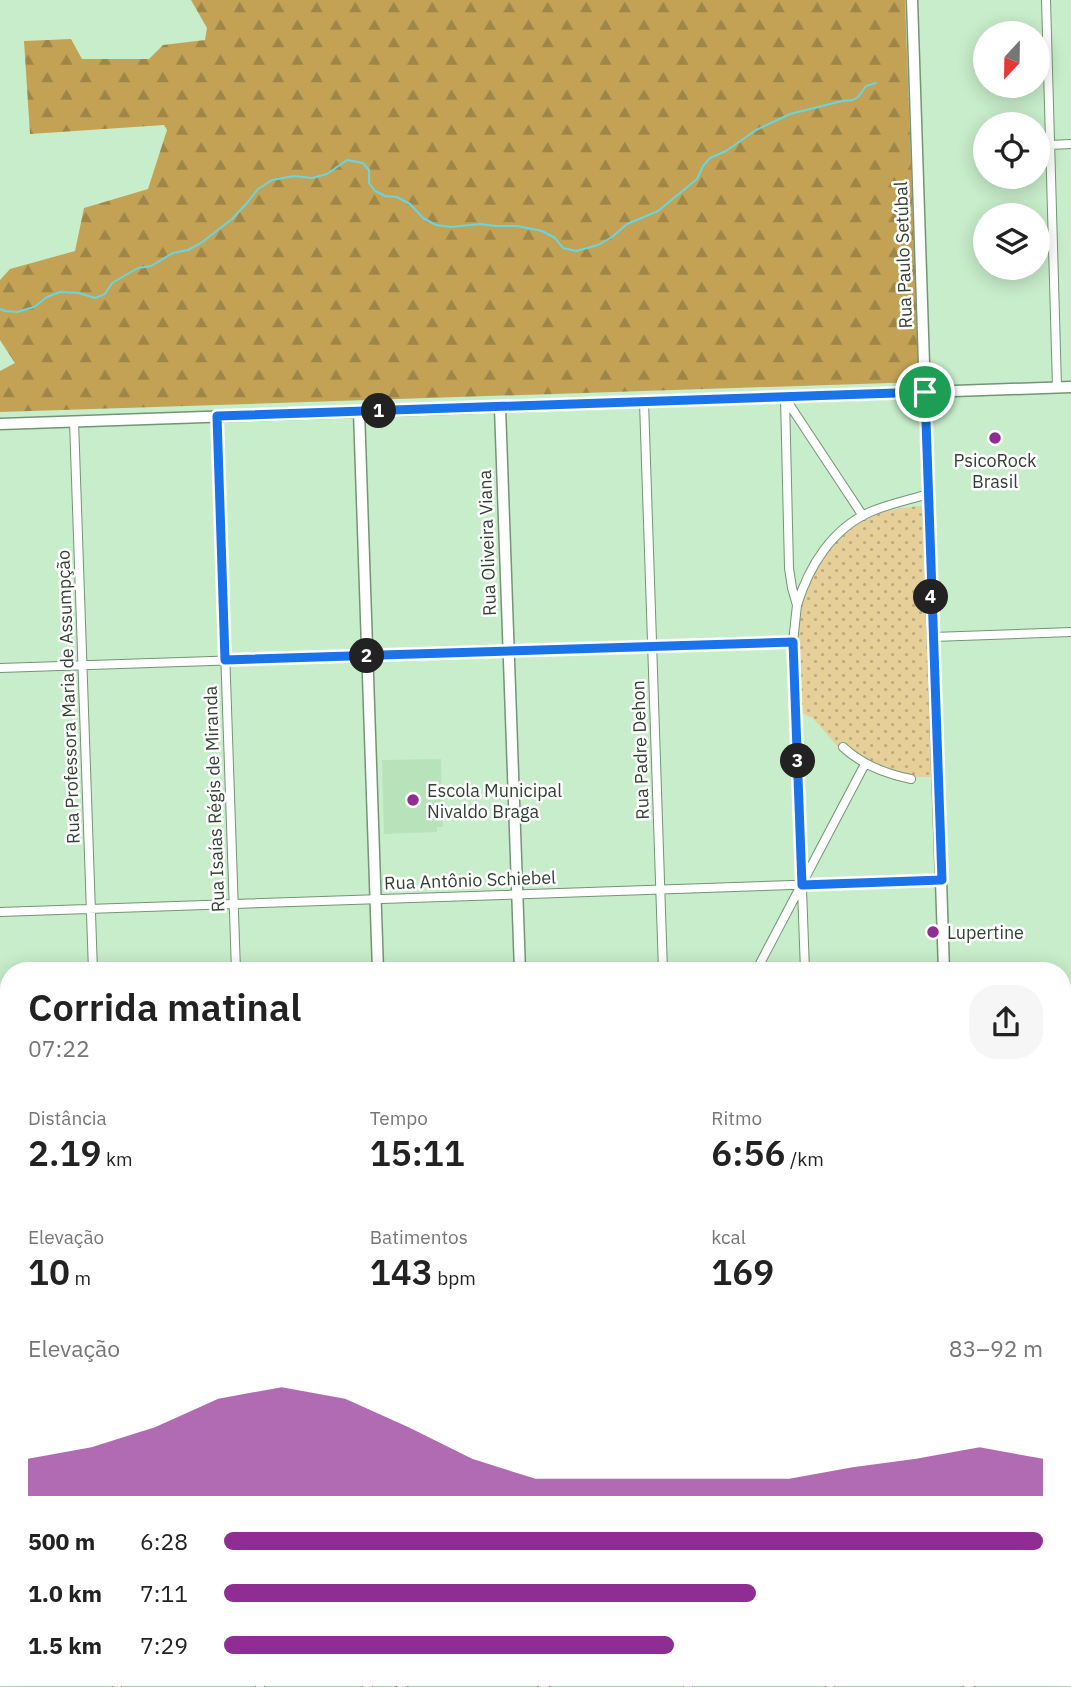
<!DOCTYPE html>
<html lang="pt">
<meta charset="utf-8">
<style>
:root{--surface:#fff;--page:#f6f6f6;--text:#222;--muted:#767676;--accent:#902d94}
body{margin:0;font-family:"IBM Plex Sans",sans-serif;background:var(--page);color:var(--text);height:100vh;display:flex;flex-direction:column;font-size:26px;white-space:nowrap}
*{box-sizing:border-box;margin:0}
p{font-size:23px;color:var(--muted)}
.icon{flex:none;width:38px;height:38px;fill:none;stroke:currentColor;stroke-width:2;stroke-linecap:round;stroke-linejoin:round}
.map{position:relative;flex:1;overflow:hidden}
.sheet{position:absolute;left:0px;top:962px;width:1071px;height:724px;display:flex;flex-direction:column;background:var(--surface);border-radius:28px 28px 0 0;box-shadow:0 4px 18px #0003}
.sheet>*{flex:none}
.needle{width:46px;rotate:202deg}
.tools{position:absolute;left:973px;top:21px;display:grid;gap:14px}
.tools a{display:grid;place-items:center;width:77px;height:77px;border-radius:50%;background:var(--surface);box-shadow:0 4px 18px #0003;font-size:35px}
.pin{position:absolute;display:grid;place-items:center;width:60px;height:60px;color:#fff;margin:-30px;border:4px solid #fff;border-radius:50%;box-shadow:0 2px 7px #0007}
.km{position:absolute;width:35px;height:35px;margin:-18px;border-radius:50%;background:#222;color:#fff;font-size:19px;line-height:35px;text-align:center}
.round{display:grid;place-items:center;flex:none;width:74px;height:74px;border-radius:28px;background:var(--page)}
.head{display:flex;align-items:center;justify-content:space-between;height:119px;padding:0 28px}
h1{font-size:38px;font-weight:600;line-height:52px}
.stats{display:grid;grid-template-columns:repeat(3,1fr);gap:10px;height:119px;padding:7px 28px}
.stats div{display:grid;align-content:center}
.stats b{font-size:35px;font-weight:600}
.stats small{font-size:19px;font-weight:400}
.stats p{font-size:19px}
.chart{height:196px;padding:14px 28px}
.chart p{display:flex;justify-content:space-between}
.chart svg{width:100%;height:126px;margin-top:7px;fill:var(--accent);opacity:.7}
ul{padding:0 28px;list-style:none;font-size:23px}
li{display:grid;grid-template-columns:112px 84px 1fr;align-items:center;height:52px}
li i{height:18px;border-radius:9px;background:var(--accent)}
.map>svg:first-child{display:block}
</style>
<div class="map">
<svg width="1071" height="1687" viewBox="0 0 1071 1687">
<defs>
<pattern id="forest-firs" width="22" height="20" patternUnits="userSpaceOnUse" patternTransform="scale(1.75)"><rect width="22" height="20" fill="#c3a255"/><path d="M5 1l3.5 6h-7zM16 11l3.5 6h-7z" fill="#9f8647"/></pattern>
<pattern id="park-dots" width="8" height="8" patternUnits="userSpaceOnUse" patternTransform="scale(1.75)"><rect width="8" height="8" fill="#e7cf9a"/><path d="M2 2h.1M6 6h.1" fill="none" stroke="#bcaa7e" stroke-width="1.8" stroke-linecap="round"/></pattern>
</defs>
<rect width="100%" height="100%" fill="#c8edca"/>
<path fill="#b8e3ba" d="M441,759L443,827H437V832L384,834L382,760Z
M0,1162H9V1276L0,1273Z"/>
<path fill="url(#forest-firs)" d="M191,0H905L919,382L0,412V371L15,363L0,340V280L10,269L75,251L84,208L148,189L167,130L164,125L30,134L24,41L71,39L82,59H149L163,45L205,40L207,28Z"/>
<path fill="url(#park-dots)" d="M923,506L932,777H910L866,761L842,743L838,747L813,718L799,712C798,681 793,633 801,604C812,567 839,530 875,515C891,509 907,507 923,506Z"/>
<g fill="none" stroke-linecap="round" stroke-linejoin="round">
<path stroke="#66d6e4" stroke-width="2" d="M0,309L5,311L17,312L34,307L47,297L60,292L79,293L95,298L105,294L112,283L138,268L151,266L173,253L188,250L201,243L232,219L247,203L258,189L272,180L294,176L312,178L327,174L347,160L363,163L369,170V183L375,191L385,196L397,197L410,204L423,218L436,225L451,227L480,224L496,226H517L542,231L555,238L563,248L576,251L598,245L612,237L627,224L658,211L697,179L703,166L710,158L726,151L756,130L790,114L842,101L853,100L858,97L866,86L876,83"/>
<path stroke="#66d6e4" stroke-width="12" d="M0,1402H9"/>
<g stroke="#739575" stroke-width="10">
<path id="minor" d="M1046,0L1057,387
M1050,145L1071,144
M785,397L789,568L792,588L797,605L793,642L805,971
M785,398L863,516
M644,402L663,971
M217,416L236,971
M74,421L93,971
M797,605C809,566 832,529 870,512C888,504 909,500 928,494
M933,637L1071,632
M0,668L793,642
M843,747C861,764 886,774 911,779
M0,912L942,880
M756,971L865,764
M1062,1295H1071
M0,1412L9,1411
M1062,1605H1071
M0,1643L9,1642
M117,1678V1687
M260,1678V1687
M687,1678L688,1687
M830,1678V1687
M367,1687L372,1678"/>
</g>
<g stroke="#739575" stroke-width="13">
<path id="secondary" d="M912,0L944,971
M500,407L520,971
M359,411L378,971
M0,424L1071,387
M1062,1118H1071
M0,1155L9,1154
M1062,1360L1071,1359
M0,1393L9,1392
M402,1678V1687
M544,1678V1687
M969,1678V1687"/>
</g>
<use href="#minor" stroke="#fff" stroke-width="8"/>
<use href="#secondary" stroke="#fff" stroke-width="10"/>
</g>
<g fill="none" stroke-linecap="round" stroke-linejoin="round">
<g stroke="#fff" stroke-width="14">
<path id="route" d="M925,392L942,880L802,885L793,642L225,660L217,416Z"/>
</g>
<use href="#route" stroke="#1a73e8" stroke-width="9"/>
</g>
<g fill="#902d94" stroke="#fff" stroke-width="2.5">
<circle cx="995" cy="438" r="7"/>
<circle cx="413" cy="800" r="7"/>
<circle cx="933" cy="932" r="7"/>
</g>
<g text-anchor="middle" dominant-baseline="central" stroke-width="5" stroke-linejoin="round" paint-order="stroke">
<g font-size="18" fill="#324133" stroke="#fff">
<text transform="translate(903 255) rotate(-92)">Rua Paulo Setúbal</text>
<text transform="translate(487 543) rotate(-92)">Rua Oliveira Viana</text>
<text transform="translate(68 697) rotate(-92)">Rua Professora Maria de Assumpção</text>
<text transform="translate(640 750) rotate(-92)">Rua Padre Dehon</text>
<text transform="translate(214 799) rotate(-92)">Rua Isaías Régis de Miranda</text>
<text transform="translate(470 880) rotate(-2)">Rua Antônio Schiebel</text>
</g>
<g font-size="18" fill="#324133" stroke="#fff" text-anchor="start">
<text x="995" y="460" text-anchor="middle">PsicoRock<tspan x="995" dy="21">Brasil</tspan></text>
<text x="427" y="790">Escola Municipal<tspan x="427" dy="21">Nivaldo Braga</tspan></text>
<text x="947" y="932">Lupertine</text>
</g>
</g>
</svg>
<div class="tools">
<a><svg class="needle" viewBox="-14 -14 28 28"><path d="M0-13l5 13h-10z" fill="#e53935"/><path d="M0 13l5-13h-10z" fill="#767676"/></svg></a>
<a><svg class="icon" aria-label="locate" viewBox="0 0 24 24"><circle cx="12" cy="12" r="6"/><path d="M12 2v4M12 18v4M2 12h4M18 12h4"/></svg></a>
<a><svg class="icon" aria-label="layers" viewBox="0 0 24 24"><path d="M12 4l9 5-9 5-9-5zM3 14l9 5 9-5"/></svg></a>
</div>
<div class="pin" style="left:925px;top:392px;background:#1e9e55"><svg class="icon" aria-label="arrive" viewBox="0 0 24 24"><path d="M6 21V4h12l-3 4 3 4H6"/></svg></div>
<b class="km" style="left:379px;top:411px">1</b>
<b class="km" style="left:367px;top:656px">2</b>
<b class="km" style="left:798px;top:761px">3</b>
<b class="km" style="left:931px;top:597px">4</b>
<section class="sheet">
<div class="head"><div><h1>Corrida matinal</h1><p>07:22</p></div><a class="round"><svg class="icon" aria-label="share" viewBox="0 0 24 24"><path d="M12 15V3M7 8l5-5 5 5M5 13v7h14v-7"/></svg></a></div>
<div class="stats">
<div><p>Distância</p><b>2.19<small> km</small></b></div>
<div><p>Tempo</p><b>15:11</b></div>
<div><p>Ritmo</p><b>6:56<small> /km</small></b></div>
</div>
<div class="stats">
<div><p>Elevação</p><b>10<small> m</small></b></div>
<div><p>Batimentos</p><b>143<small> bpm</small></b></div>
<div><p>kcal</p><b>169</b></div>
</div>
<div class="chart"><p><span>Elevação</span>83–92 m</p>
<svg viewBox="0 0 160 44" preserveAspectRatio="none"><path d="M0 44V31L10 27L20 20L30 10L40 6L50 10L60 20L70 31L80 38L90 38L100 38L110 38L120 38L130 34L140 31L150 27L160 31V44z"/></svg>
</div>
<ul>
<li><b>500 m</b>6:28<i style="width:100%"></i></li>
<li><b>1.0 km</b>7:11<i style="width:65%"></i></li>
<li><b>1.5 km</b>7:29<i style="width:55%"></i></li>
</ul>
</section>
</div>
